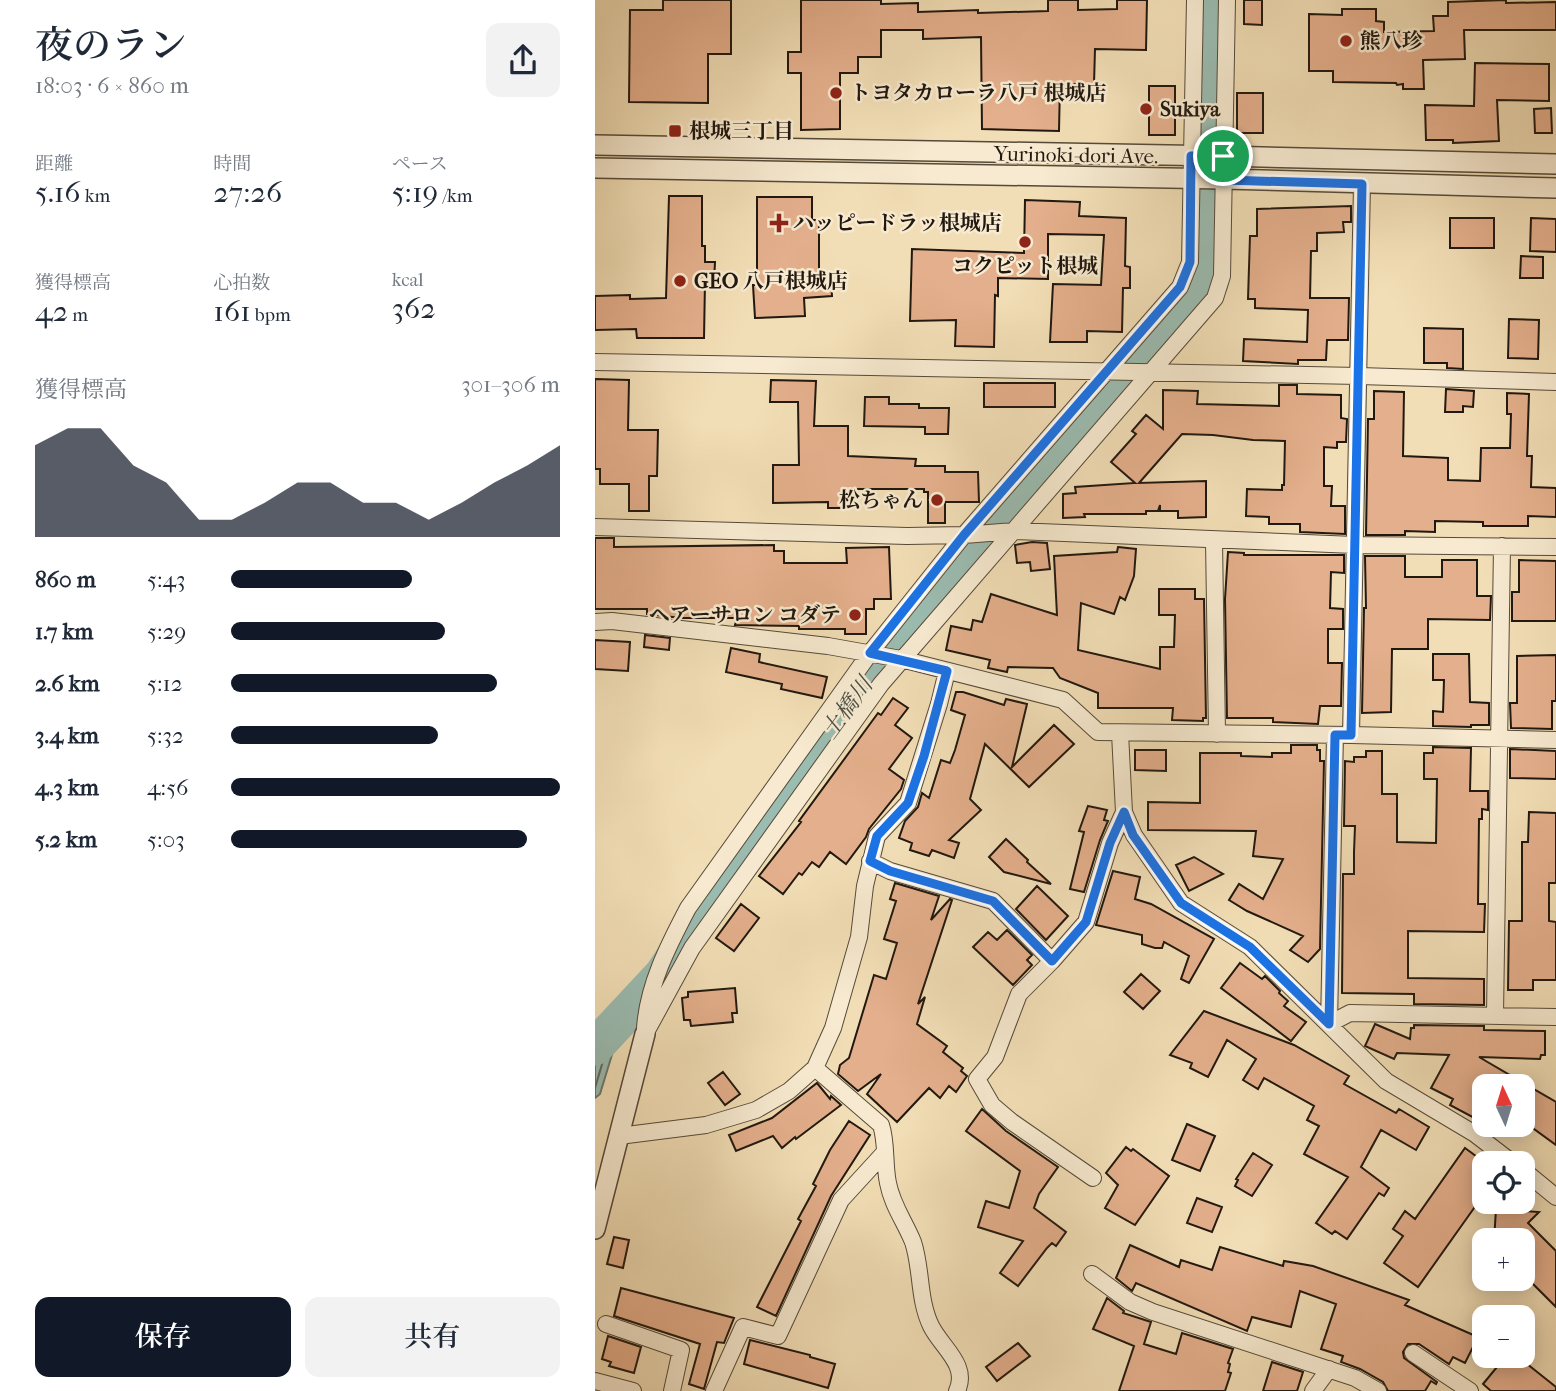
<!DOCTYPE html>
<html lang="ja">
<meta charset="utf-8">
<style>
:root{--surface:#fff;--page:#f2f2f3;--text:#1f2937;--muted:#747a83;--accent:#111827}
body{margin:0;font-family:"IM FELL French Canon","Noto Serif JP",serif;background:var(--page);color:var(--text);height:100vh;display:flex;flex-direction:column;font-size:26px;white-space:nowrap}
*{box-sizing:border-box;margin:0}
p{font-size:23px;color:var(--muted)}
.icon{flex:none;width:38px;height:38px;fill:none;stroke:currentColor;stroke-width:2;stroke-linecap:round;stroke-linejoin:round}
.map{position:relative;flex:1;overflow:hidden}
.side{display:flex;flex-direction:column;background:var(--surface);width:595px}
.side>*{flex:none}
.needle{width:46px;rotate:356deg}
.tools{position:absolute;left:877px;top:1074px;display:grid;gap:14px}
.tools a{display:grid;place-items:center;width:63px;height:63px;border-radius:14px;background:var(--surface);box-shadow:0 4px 18px #0003;font-size:35px}
.pin{position:absolute;display:grid;place-items:center;width:60px;height:60px;color:#fff;margin:-30px;border:4px solid #fff;border-radius:50%;box-shadow:0 2px 7px #0007}
.round{display:grid;place-items:center;flex:none;width:74px;height:74px;border-radius:14px;background:var(--page)}
.summary{display:flex;align-items:center;justify-content:space-between;height:119px;padding:0 35px}
h1{font-size:38px;font-weight:600;line-height:52px}
.metrics{display:grid;grid-template-columns:repeat(3,1fr);gap:10px;height:119px;padding:7px 35px}
.metrics div{display:grid;align-content:center}
.metrics b{font-size:30px;font-weight:600}
.metrics small{font-size:19px;font-weight:400}
.metrics p{font-size:19px}
.chart{height:196px;padding:14px 35px}
.chart p{display:flex;justify-content:space-between}
.chart svg{width:100%;height:126px;margin-top:7px;fill:var(--accent);opacity:.7}
.cta{display:flex;gap:14px;margin-top:auto;padding:14px 35px}
.cta a{flex:1;height:80px;border-radius:14px;background:var(--accent);color:#fff;font-size:28px;font-weight:600;line-height:80px;text-align:center}
.cta a+a{background:var(--page);color:var(--text)}
ul{padding:0 35px;list-style:none;font-size:23px}
li{display:grid;grid-template-columns:112px 84px 1fr;align-items:center;height:52px}
li i{height:18px;border-radius:9px;background:var(--accent)}
main{display:flex;flex:1;min-height:0}
.map>svg:first-child{display:block}
</style>
<main>
<section class="side">
<div class="summary"><div><h1>夜のラン</h1><p>18:03 · 6 × 860 m</p></div><a class="round"><svg class="icon" aria-label="share" viewBox="0 0 24 24"><path d="M12 15V3M7 8l5-5 5 5M5 13v7h14v-7"/></svg></a></div>
<div class="metrics">
<div><p>距離</p><b>5.16<small> km</small></b></div>
<div><p>時間</p><b>27:26</b></div>
<div><p>ペース</p><b>5:19<small> /km</small></b></div>
</div>
<div class="metrics">
<div><p>獲得標高</p><b>42<small> m</small></b></div>
<div><p>心拍数</p><b>161<small> bpm</small></b></div>
<div><p>kcal</p><b>362</b></div>
</div>
<div class="chart"><p><span>獲得標高</span>301–306 m</p>
<svg viewBox="0 0 160 44" preserveAspectRatio="none"><path d="M0 44V12L10 6L20 6L30 19L40 25L50 38L60 38L70 32L80 25L90 25L100 32L110 32L120 38L130 32L140 25L150 19L160 12V44z"/></svg>
</div>
<ul>
<li><b>860 m</b>5:43<i style="width:55%"></i></li>
<li><b>1.7 km</b>5:29<i style="width:65%"></i></li>
<li><b>2.6 km</b>5:12<i style="width:81%"></i></li>
<li><b>3.4 km</b>5:32<i style="width:63%"></i></li>
<li><b>4.3 km</b>4:56<i style="width:100%"></i></li>
<li><b>5.2 km</b>5:03<i style="width:90%"></i></li>
</ul>
<div class="cta"><a>保存</a><a>共有</a></div>
</section>
<div class="map">
<svg width="961" height="1391" viewBox="0 0 961 1391">
<rect width="100%" height="100%" fill="#f2deb6"/>
<filter id="stains"><feTurbulence type="fractalNoise" baseFrequency=".00286" numOctaves="4"/><feColorMatrix values="0 0 0 0 .2 0 0 0 0 .09 0 0 0 0 .02 0 0 0 .5 -.17"/></filter>
<radialGradient id="worn" r=".72"><stop offset=".6" stop-color="#630" stop-opacity="0"/><stop offset="1" stop-color="#630" stop-opacity=".3"/></radialGradient>
<path fill="#9bbcb1" stroke="#6a7a70" stroke-width="2" d="M25,1010L30,1012L5,1094L0,1098V1031Z"/>
<g fill="none" stroke-linecap="round" stroke-linejoin="round">
<path stroke="#5e6a60" stroke-width="2" d="M0,1036L13,1031L16,1034L0,1088"/>
<path stroke="#9bbcb1" stroke-width="37" d="M0,1047L68,974L136,871L263,690L505,411L585,315L615,283L616,0"/>
</g>
<path fill="#e4af8c" stroke="#21180f" stroke-width="2" d="M68,0H136V54H113V103L34,102L35,10H68Z
M206,0H286V4L323,3V12L383,10V13L453,11V0H483V10L522,9V0H552L551,50L500,49L499,84H465L464,131L387,129L386,37L328,39V30H286V57H263V73H245V129L206,130V73H193V52H206Z
M649,0H667V25L649,24Z
M911,0V3L961,2V30H869L870,59L828,60L829,89H808V84L802,85L801,83L738,82V71H714V14L747,15V9H781V21L789,22V32L839,31L838,16H853V2Z
M880,63L954,64V101L902,100L904,141L858,143V140H831L830,105L879,106Z
M554,86H580V135H554Z
M642,93H668V133H642Z
M956,108L957,133H940L939,109Z
M74,196H107V246H110V262H120L119,282H110L109,338H42L41,329L0,330V296L35,295V299L71,298Z
M162,197H217V220H224V280L236,279L237,296L209,298L210,316L160,318L158,285H162Z
M430,200L485,202L484,216L531,218L530,266L535,267V288H528L527,332L492,331V342H455L458,284L506,285L509,235L453,234V279L403,278V296L400,295L399,347L360,346L361,320L315,321L317,249L429,253Z
M756,206V222H748L749,232L722,233V251H716L715,298H754L753,340H732L731,360H703V364L648,361L649,339L712,342L713,310L660,308V299H653L655,236H662V209Z
M855,218H899V248H855Z
M936,218L961,219V252L935,251Z
M926,256L948,257V278H925Z
M914,319L944,320L943,359L913,358Z
M829,328L868,329V369L852,368V363H829Z
M0,379L34,380L33,430H63L62,476H54V511H34V484H5V469H0Z
M176,380L221,381L219,426H253V456L321,459L320,466H350V472H383L384,502H350V523H333V492H329V489H249V508H233V502L178,503V465H204L203,402H175Z
M389,383H460V407H389Z
M684,385H702V394L746,395V418L752,419L751,442H742V448L729,447V486H737L736,506H750V534L705,532V524H674V517L651,516L652,489L687,490V485H689L690,441L658,440L618,435L587,434L544,483L611,481V517L583,518V511H565V505L563,511H551V514H489L490,517L468,518V494L481,493L480,487L540,483L516,462L541,434L537,431L551,415L568,429V390L603,391L602,404L684,406Z
M851,389L879,391L878,407L868,406V412H850Z
M779,391L809,392L808,456L853,458V480L885,481L886,448H915L916,414H912V393L934,394L932,456H937L936,487L961,488V517L933,516V526H888V522L840,521V532L810,531V535H771L773,419H779Z
M270,397H294V404H324V408H354L353,434H330V427L269,426Z
M0,538H19V547L179,545V551H189V563H252L251,548L294,547L296,599H279V609H271V634H250V629H204V626L140,625L142,618H86L52,614V609H0Z
M437,542L452,543L455,569L436,571L435,562L422,563L420,545Z
M523,547L541,549L539,576L530,600L525,597L519,614L486,603L483,650L565,669V647H579L580,615H564V589H600V599H609L611,718H608V721L577,720L578,708H503V693L465,678L458,668L413,667L412,672L393,668L395,660L351,650L356,626L376,630L378,620L387,622L396,594L462,615L459,556L522,552Z
M633,552L649,553V555H749V573L736,572L735,608L748,609V629H733V663H747L746,706H725L723,724L678,722V718H632L630,599Z
M770,556H810V577H847V560H882V596H896L895,620L833,619V649H797L796,712L767,713L769,608H771Z
M924,560L961,561V621H917V592H924Z
M50,635L75,638L74,650L49,647Z
M0,640L35,642L33,671L0,669Z
M136,648L165,654L164,662L232,677L227,698L186,689L187,684L131,672Z
M838,654H874L875,702L894,703V725H876V727L838,726V711L848,712L849,680H838Z
M961,655V701H957V729L916,728L915,703H922V656Z
M361,692H368L409,705L411,699L432,704L417,767L459,725L479,744L434,787L390,744L375,799L386,810L354,840L364,843L359,858L337,850L334,856L315,850L317,843L304,838L310,821L323,807L327,793L334,798L346,760L355,763L360,750L370,715L356,710Z
M298,698L313,708L300,725L317,738L294,769L309,780L306,789L274,829L271,837L251,864L235,852L224,867L217,862L207,875L204,873L188,894L164,876L206,822L204,821L283,713L286,715Z
M696,745H722V750H725V761H729L725,949L713,962L695,950L708,936L652,911L634,900L644,884L668,899L688,859L658,856L661,831L553,830V802L605,803V753H646V756L677,757V753H696Z
M838,747L876,748L875,791H893V810L887,809V819H884L883,904H890L889,932L813,931V978L889,979V1005L819,1004V994L747,993L748,874H759V852L760,826H749L750,761L759,762V757H771V751H787V794H802V842L841,843L842,779H829V753H838Z
M915,749L961,751V779L915,778Z
M540,750H571V771L540,770Z
M493,806L512,810L509,820L513,821L505,840L489,892L475,889L489,832L484,831Z
M934,812L961,813V883H954V921L961,922V980H938V990H913L914,921H927V842H933Z
M411,839L433,860L432,862L456,884L409,872L394,857Z
M599,857L628,874L594,891L581,865Z
M518,871L545,877L540,899L556,904L619,939L594,983L586,979L594,956L569,942L567,948H560L547,944V935L501,925Z
M300,883L344,896L336,920L355,899L357,900L323,1004L330,997L322,1024L352,1046L348,1052L368,1068L366,1071L372,1076L361,1092L354,1086L345,1098L334,1088L302,1122L272,1094L286,1074L263,1091L243,1074L245,1065L254,1058L279,975L291,979L302,943L289,939L301,901L295,899Z
M442,886L473,916L451,940L421,909Z
M146,904L164,918L139,951L121,938Z
M412,930L437,955L432,960L437,965L418,985L378,947L393,932L402,940Z
M645,963L667,979L670,976L685,991L684,993L693,1001L689,1006L711,1022L696,1041L626,988Z
M546,974L565,991L548,1009L529,992Z
M140,988L142,1013H137L138,1022L96,1026L95,1020H89L87,998L93,997V992Z
M609,1011L699,1045L754,1076L749,1084L801,1113L804,1109L834,1127L821,1150L786,1130L766,1167L794,1188L789,1196L784,1193L752,1239L740,1231L737,1234L721,1223L753,1177L709,1154L724,1126L712,1120L719,1106L669,1078L663,1089L648,1080L661,1059L632,1040L613,1077L595,1068L597,1063L575,1055Z
M780,1024L815,1039L816,1028H819V1025L889,1026V1030L950,1031V1055H946L945,1059L884,1057L961,1102V1145L928,1121V1087H889V1109L883,1120L855,1105L858,1099L836,1088L854,1055L802,1053L799,1059L770,1046Z
M128,1072L145,1094L130,1105L113,1083Z
M222,1083L235,1099L236,1096L246,1105L201,1139L200,1137L187,1148L178,1136L141,1151L134,1135L177,1118Z
M387,1109L411,1131L463,1167L444,1194L439,1208L471,1232L461,1246L457,1243L452,1248L423,1286L405,1273L428,1241L383,1227L391,1201L414,1208L425,1171L371,1131Z
M254,1121L275,1135L236,1196L181,1316L162,1307L206,1221L203,1219L221,1186L218,1184L235,1150Z
M592,1124L620,1136L605,1171L577,1160Z
M531,1147L536,1151L538,1149L574,1176L540,1225L510,1208L523,1185L511,1173Z
M870,1148L889,1162V1194L823,1287L789,1263L808,1236L798,1229L810,1211L820,1219Z
M658,1153L677,1165L657,1196L640,1186L643,1180L641,1179Z
M602,1198L627,1207L617,1232L592,1223Z
M901,1209L944,1212L933,1223L961,1251V1307L928,1274V1241H899Z
M19,1237L34,1240L28,1268L12,1264Z
M535,1245L584,1267L586,1260L617,1270L625,1247L688,1266L689,1261L718,1266L814,1300L810,1305L883,1337L870,1363L858,1357L854,1364L824,1344H813L808,1352L809,1358L842,1382L841,1384L836,1381L830,1391H793L788,1382L765,1369L746,1362L748,1356L726,1349L741,1304L705,1291L696,1327L657,1317L652,1331L541,1283L537,1291L521,1278Z
M26,1288L139,1318L129,1343L122,1342L109,1389L94,1384L105,1344L19,1316Z
M512,1298L529,1311L528,1313L556,1322L549,1344L581,1354L587,1333L638,1349L633,1363L635,1364L633,1372L636,1373L630,1391H524L539,1346L498,1329Z
M13,1336L46,1347L39,1373L14,1366L16,1362L7,1359Z
M155,1340L215,1355V1357L240,1364L233,1388L149,1364Z
M423,1343L435,1356L402,1381L391,1367Z
M911,1356H922L961,1387V1391H896L888,1384Z
M677,1362L708,1372L702,1391H668Z"/>
<g fill="none" stroke-linecap="round" stroke-linejoin="round">
<g stroke="#554a39" stroke-width="18">
<path id="minor" d="M0,362L764,376L961,382
M0,527L312,536L369,535L419,531L759,545L961,547
M619,541L622,734
M0,622L17,621L233,646L306,659L468,700L503,732L756,735L961,740
M525,733L529,812L539,835L586,903L655,947L791,1081L880,1134L919,1164
M740,735L734,1024L755,1013L961,1017
M756,735L767,184
M275,861L295,871L398,901L457,961
M900,1015L907,546
M50,1028C53,985 73,946 93,908L275,653L369,535L585,287L595,262L600,0
M50,1034L97,948L286,684L620,298L627,276L632,0
M220,1068L286,1125C292,1143 289,1164 293,1183C297,1205 310,1222 318,1242C327,1269 323,1299 336,1326C347,1348 374,1365 362,1391
M24,1136L111,1125L161,1110L194,1091L220,1068L238,1028L264,937L270,886L282,836L313,803L344,704L352,671
M928,1170L961,1197
M498,1178L417,1122L397,1105L382,1079L400,1057L424,994L457,961L491,922L515,843L529,812
M497,1274L535,1302L558,1312L760,1378L783,1391
M11,1324L86,1350L77,1391
M818,1353L875,1391
M0,1381L38,1391
M119,1391L148,1327L183,1336L246,1200L289,1153
M718,1391L734,1369"/>
</g>
<g stroke="#554a39" stroke-width="22">
<path id="tertiary" d="M0,145L628,156L961,164
M0,168L629,179L961,188
M0,1229L50,1034"/>
</g>
<use href="#minor" stroke="#f7ead0" stroke-width="16"/>
<use href="#tertiary" stroke="#f7ead0" stroke-width="19"/>
</g>
<g fill="none" stroke-linecap="round" stroke-linejoin="round">
<g stroke="#fff" stroke-width="14">
<path id="route" d="M596,156H628L629,180L767,184L756,735H740L734,1024L655,947L586,903L538,835L529,812L515,843L491,922L457,961L398,901L295,871L275,861L282,836L313,803L329,756L352,671L275,653L369,535L585,287L595,262Z"/>
</g>
<use href="#route" stroke="#1a73e8" stroke-width="9"/>
</g>
<g fill="#8f2418" stroke="#f7ead0" stroke-width="2.5">
<circle cx="751" cy="41" r="7"/>
<circle cx="241" cy="93" r="7"/>
<circle cx="551" cy="109" r="7"/>
<rect x="73" y="124" width="14" height="14" rx="3.5"/>
<path d="M180.5 212.5h7v7h7v7h-7v7h-7v-7h-7v-7h7z"/>
<circle cx="430" cy="242" r="7"/>
<circle cx="85" cy="281" r="7"/>
<circle cx="342" cy="500" r="7"/>
<circle cx="260" cy="615" r="7"/>
</g>
<g text-anchor="middle" dominant-baseline="central" stroke-width="5" stroke-linejoin="round" paint-order="stroke">
<g font-size="21" font-weight="bold" fill="#21180f" stroke="#f7ead0" text-anchor="start">
<text x="765" y="41">熊八珍</text>
<text x="255" y="93">トヨタカローラ八戸 根城店</text>
<text x="565" y="109">Sukiya</text>
<text x="94" y="131">根城三丁目</text>
<text x="198" y="223">ハッピードラッ根城店</text>
<text x="430" y="266" text-anchor="middle">コクピット根城</text>
<text x="99" y="281">GEO 八戸根城店</text>
<text x="328" y="500" text-anchor="end">松ちゃん</text>
<text x="246" y="615" text-anchor="end">ヘアーサロン コダテ</text>
</g>
<g font-size="21" fill="#21180f" stroke="#f7ead0">
<text transform="translate(481 155) rotate(1)">Yurinoki-dori Ave.</text>
</g>
<g font-size="23" font-style="italic" fill="#4c5148" stroke="#f7ead0">
<text transform="translate(252 708) rotate(-54)">土橋川</text>
</g>
</g>
<rect width="100%" height="100%" filter="url(#stains)"/>
<rect width="100%" height="100%" fill="url(#worn)"/>
</svg>
<div class="tools">
<a><svg class="needle" viewBox="-14 -14 28 28"><path d="M0-13l5 13h-10z" fill="#e53935"/><path d="M0 13l5-13h-10z" fill="#747a83"/></svg></a>
<a><svg class="icon" aria-label="locate" viewBox="0 0 24 24"><circle cx="12" cy="12" r="6"/><path d="M12 2v4M12 18v4M2 12h4M18 12h4"/></svg></a>
<a>+</a>
<a>−</a>
</div>
<div class="pin" style="left:628px;top:156px;background:#1e9e55"><svg class="icon" aria-label="arrive" viewBox="0 0 24 24"><path d="M6 21V4h12l-3 4 3 4H6"/></svg></div>
</div>
</main>
